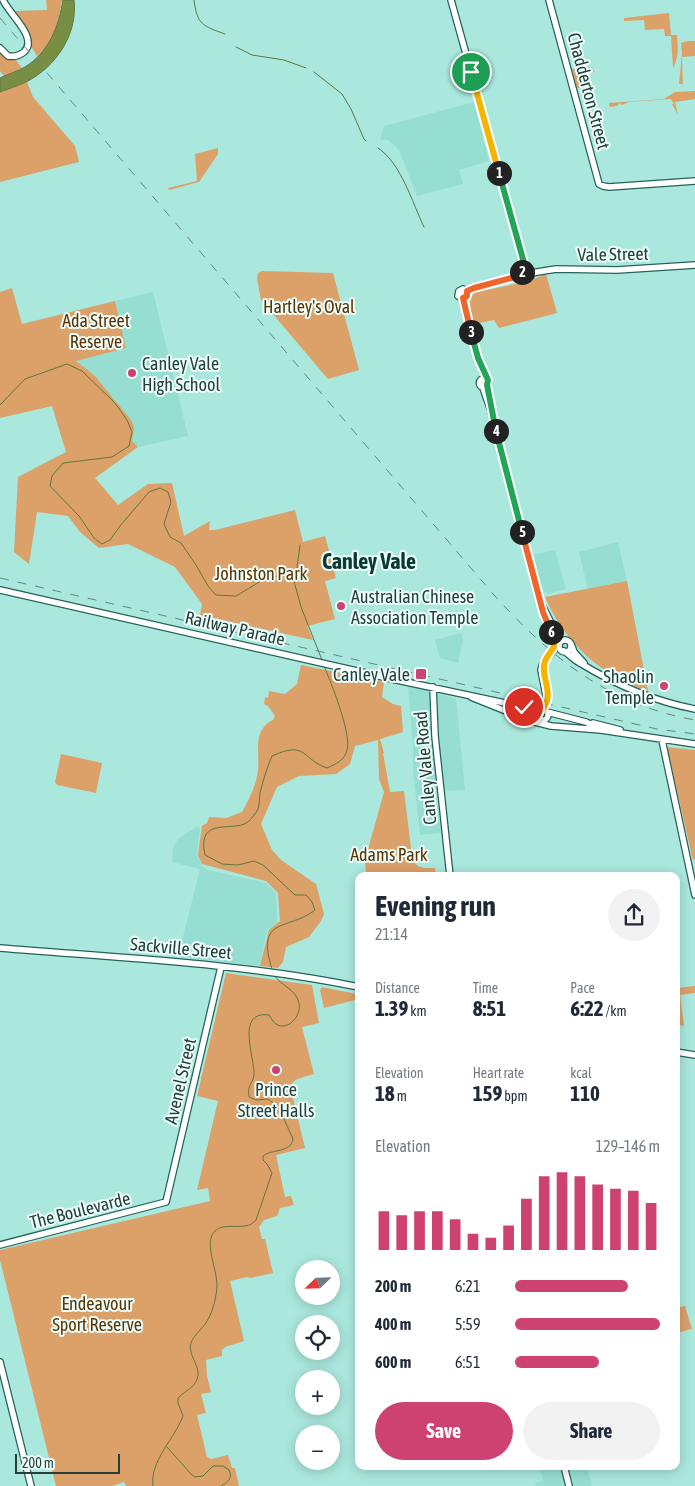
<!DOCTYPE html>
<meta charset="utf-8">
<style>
:root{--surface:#fff;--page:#f2f2f3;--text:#1f2937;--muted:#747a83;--accent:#ce4272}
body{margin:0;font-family:"Asap Condensed",sans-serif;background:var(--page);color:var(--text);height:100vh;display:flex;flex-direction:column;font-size:19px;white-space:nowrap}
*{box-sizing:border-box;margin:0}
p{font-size:16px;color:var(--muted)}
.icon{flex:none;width:28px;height:28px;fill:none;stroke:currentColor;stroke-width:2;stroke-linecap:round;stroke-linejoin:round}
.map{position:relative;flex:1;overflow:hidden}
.side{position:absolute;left:355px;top:872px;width:325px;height:598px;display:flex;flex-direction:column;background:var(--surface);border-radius:10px;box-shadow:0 2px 12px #0003}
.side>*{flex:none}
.needle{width:32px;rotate:247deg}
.fabs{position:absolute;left:295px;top:1260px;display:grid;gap:10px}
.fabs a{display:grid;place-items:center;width:45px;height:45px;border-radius:50%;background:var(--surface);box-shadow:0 2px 12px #0003;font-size:25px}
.scale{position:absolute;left:15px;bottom:12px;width:105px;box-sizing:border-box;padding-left:5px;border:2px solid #263f3b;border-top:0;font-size:14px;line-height:18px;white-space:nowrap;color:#263f3b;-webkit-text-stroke:4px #edfefb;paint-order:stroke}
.pin{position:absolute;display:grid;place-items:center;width:42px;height:42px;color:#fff;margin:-21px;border:2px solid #fff;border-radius:50%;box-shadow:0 1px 5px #0007}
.km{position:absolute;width:25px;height:25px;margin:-12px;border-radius:50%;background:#222;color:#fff;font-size:14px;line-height:25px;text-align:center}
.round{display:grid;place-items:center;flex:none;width:52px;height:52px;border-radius:26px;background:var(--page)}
.overview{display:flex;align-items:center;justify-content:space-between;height:85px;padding:0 20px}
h1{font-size:28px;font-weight:700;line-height:38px}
.stats{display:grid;grid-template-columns:repeat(3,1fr);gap:8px;height:85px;padding:5px 20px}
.stats div{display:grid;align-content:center}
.stats b{font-size:21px;font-weight:700}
.stats small{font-size:14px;font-weight:400}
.stats p{font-size:14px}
.chart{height:140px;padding:10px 20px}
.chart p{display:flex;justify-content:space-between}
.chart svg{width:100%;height:90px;margin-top:5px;stroke:var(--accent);stroke-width:6}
.primary-button{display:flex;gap:10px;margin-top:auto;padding:10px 20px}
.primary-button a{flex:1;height:58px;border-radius:30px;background:var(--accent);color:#fff;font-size:20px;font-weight:700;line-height:58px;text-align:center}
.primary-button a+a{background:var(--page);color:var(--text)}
ul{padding:0 20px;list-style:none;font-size:16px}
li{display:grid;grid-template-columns:80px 60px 1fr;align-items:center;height:38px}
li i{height:12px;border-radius:6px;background:var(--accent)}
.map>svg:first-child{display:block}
</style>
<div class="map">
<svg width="695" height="1486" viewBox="0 0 695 1486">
<rect width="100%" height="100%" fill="#aae7dd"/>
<path fill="#96ded2" d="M474,102L489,161L459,170L463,184L417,196L399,150L391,142L386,139L380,140L384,126Z
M153,292L188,436L138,447L132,441L133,434L117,401L76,360L126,348L115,301Z
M618,542L627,581L588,589L579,552Z
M555,550L566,589L547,594L543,590L534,555Z
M461,633L463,639L458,663L440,658L435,640Z
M408,685L456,699L465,790L436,791L441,833L420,835L413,768V746Z
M196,827L200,828L197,854L202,866L208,870L266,883L276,893L277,923L267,930L260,966L178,957L200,869L172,862L173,848L178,839Z
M539,1466H587L592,1486H536L535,1483L543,1481Z"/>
<path fill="#dca069" d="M46,0H62C59,21 54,42 37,56L30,45L29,32L15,11L47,10Z
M669,13L671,35H677C678,47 679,57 673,68L671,36H665L664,29L645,30L644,20L624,21V18Z
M688,41H695V56L682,57L683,89V84H679L682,53L681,43Z
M0,51L15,59L22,68L4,76L0,71Z
M592,67L594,72L585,73L586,88H577L572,69Z
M27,82L33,97L75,146L79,162L0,182V92Z
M695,91V99L675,102L678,115L672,104H674L671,99L629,102L622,105L620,103L617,106L610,107L609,103L664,99L675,92Z
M218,148V154L199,182L169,190L168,188L197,181L195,154Z
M262,271L333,273L359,370L328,379L261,300L257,278L258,273Z
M546,274L557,313L499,328L494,320L474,324C472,313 466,302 475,292L526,282Z
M12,288L22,324L115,301L126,348L76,361L95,376L131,420L134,427L132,441L138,447L95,478L118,505L148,484L172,483L184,536L210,521L209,530H215L295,510L303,542L325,536L336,578L325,581L335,619L307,626L313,640L200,615L202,604L175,567L128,544L99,548L80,532L68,516L37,512L29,564L14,552L18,477L66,452L52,406L0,418V292Z
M627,581L648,691C601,676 565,643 545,597Z
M301,665L384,682L382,697L393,704L401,706L403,732L380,739L384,753H383L390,792L404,791L412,856C413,858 413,861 415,863C419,869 429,868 435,868L436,876H366L365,860L384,792L379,779L378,740L355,746L350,764L336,774L299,776L277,787L261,824L272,850L281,860L316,884L324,914L321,921L309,937L286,947L283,962L278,968L260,966L269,930L280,921L278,893L266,881L202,864L198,855L202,826L207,823L209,817L226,818L242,812C249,799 256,786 258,771C260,753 252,730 273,720L275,716L268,706L264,704L265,697L268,698L269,691L285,694L297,684Z
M667,747L695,750V859L693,860Z
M61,754L102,763L96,793L57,785L55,782Z
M226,973L312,985L319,1023L302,1027L314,1074L297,1079L292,1083L291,1090L305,1148L276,1155L285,1197L291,1196L294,1205L280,1208L277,1216L264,1220L259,1227L262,1239H265L273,1273L251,1278L247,1277L230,1281L244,1341L225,1347L222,1350V1356L206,1360L207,1376L211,1392L201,1394L206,1413L197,1415L207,1457L211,1459L228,1455L232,1468H235L239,1486H126L124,1482L112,1486H56L0,1260V1250L210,1201L208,1188L197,1190L218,1101L197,1096Z
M695,986V993L680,995L684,1026L677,1025L676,988Z
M322,987L357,994L359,999L324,1008L320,990Z
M685,1306L692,1329L676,1333V1308Z"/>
<path fill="#788f43" stroke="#5f7741" d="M63,0H74C78,34 56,67 26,82C17,86 8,89 0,92V78C8,74 18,71 25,67C49,52 59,26 63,0Z"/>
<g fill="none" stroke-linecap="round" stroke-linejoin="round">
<path stroke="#5f7741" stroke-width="1" d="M194,0C197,25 203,26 225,34
M236,47L252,55L284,60L306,68
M314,72L342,94L351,109L364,139L366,141
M378,148C401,163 412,202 424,227
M0,405L25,379L67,364L82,371L115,403L127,420L132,432L129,446L112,457L63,463L52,476L50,486L79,516L94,538L102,544L110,540L120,526L149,492L160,488L168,492L171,502L164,524L170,537L181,543L196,565L208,586L216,595L236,596L266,578L283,575L289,576L294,581L301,607L322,660
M297,568L300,545
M294,580L297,571
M272,969C255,916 288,931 315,910L312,902L306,895H295L263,865L254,861L238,865L222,864L205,855C196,814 236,834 249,821C252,818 256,813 258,809C260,804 259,798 260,793C263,780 267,768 272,756C307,740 301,759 327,768C336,764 345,760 347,750C352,735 331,682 324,666
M167,1447L191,1474L195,1477L203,1476L213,1466H223L229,1470C233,1478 228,1482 221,1486
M153,1486C149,1462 175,1438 183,1416L178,1403V1398C183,1393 192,1388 195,1383C205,1369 187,1357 191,1343C194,1334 203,1329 207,1321C213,1312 217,1295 217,1284C217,1272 206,1246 212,1235C221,1218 245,1234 256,1220L272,1173L267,1164L263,1160V1156C271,1149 291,1153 293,1139L279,1108L268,1099L256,1100L249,1097C247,1084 253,1084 254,1075C255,1058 235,1010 269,1015C271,1018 273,1022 276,1024C288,1032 302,1015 299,1003C296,989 281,986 274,975"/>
<g stroke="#25625a" stroke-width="8">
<path id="secondary" d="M451,0L526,270
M549,0L599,184L603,186L609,187L695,181
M0,48L8,56C14,57 19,56 24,52C39,38 9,14 3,0
M531,273L556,269L617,270L695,265
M522,275L525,279H528L531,276V273
M467,291L474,288L522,275
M463,298L478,358L486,378
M463,298L458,296L459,291L463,289L467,291
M479.5 383a4.5 4.5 0 1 1 9 0a4.5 4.5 0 1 1-9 0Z
M483,388L491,411L535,583L540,601L556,633L559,644
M0,590L392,679L510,704
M548,625L554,640L553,649
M559 646a6 6 0 1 1 12 0a6 6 0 1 1-12 0Z
M571,644L574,652L584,663
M564,651C570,655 574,660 580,663C616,685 653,701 695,709
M546,659L542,666L541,670L547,700
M433,687L435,736L450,876
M471,697L531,721L551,726L601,730L695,744
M506,704L532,710H541
M538 715a5 5 0 1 1 10 0a5 5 0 1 1-10 0Z
M547,712L586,722L599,729
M593,723L620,730
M662,740L695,895
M0,948C120,958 241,963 359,987
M676,1052L695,1055
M0,1245L166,1202L221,967
M0,1362L31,1486
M564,1466L569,1486"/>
</g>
<use href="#secondary" stroke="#fff" stroke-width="5.5"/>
<path stroke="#608983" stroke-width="1" stroke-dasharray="9 9" stroke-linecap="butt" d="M0,18L494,595C551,658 609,705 695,720
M0,578L657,729L695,734"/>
<g stroke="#25625a" stroke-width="8" stroke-linecap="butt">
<path id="secondary-bridge" d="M546,659L554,650
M546,704L547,700"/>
</g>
<use href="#secondary-bridge" stroke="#fff" stroke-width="5.5"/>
</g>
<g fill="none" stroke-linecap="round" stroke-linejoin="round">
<g stroke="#fff" stroke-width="10">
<path id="split-1" d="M471,72L499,173"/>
</g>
<g stroke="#fff" stroke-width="10">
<path id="split-2" d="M499,173L526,270L522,272"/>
</g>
<g stroke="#fff" stroke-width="10">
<path id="split-3" d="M471,332L463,298L467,296V291L474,288L522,275V272"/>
</g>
<g stroke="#fff" stroke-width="10">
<path id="split-4" d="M471,332L478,358L488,380L487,385L496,431"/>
</g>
<g stroke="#fff" stroke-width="10">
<path id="split-5" d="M496,431L522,532"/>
</g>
<g stroke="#fff" stroke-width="10">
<path id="split-6" d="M522,532L543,612L551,632"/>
</g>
<g stroke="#fff" stroke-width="10">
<path id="split-7" d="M524,707L534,711L541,710C557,696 539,676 545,661C551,648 559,649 551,632"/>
</g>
<use href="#split-1" stroke="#f5b400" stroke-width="6"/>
<use href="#split-2" stroke="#22a559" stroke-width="6"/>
<use href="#split-3" stroke="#f0652b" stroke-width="6"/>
<use href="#split-4" stroke="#22a559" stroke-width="6"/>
<use href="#split-5" stroke="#22a559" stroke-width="6"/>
<use href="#split-6" stroke="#f0652b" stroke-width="6"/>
<use href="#split-7" stroke="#f5b400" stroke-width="6"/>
</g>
<g fill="#ce4272" stroke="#edfefb" stroke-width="2">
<circle cx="132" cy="373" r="5"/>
<circle cx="341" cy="606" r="5"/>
<rect x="415" y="668" width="12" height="12" rx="2.5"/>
<circle cx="664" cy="686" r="5"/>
<circle cx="276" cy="1070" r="5"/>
</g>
<g text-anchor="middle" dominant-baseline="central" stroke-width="4" stroke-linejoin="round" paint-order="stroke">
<g font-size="18" fill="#263f3b" stroke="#edfefb">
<text transform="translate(589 91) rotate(75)">Chadderton Street</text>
<text transform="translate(613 254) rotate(-1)">Vale Street</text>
<text transform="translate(235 628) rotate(13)">Railway Parade</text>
<text transform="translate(425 768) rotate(-95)">Canley Vale Road</text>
<text transform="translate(181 948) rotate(5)">Sackville Street</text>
<text transform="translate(180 1081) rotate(-77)">Avenel Street</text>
<text transform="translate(80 1210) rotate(-14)">The Boulevarde</text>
</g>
<g font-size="18" fill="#5d3403" stroke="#edfefb">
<text x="309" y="306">Hartley's Oval</text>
<text x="96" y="320">Ada Street<tspan x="96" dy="21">Reserve</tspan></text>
<text x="261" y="573">Johnston Park</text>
<text x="389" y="854">Adams Park</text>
<text x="97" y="1303">Endeavour<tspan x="97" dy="21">Sport Reserve</tspan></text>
</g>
<g font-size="18" fill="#263f3b" stroke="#edfefb" text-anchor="start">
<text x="142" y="363">Canley Vale<tspan x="142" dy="21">High School</tspan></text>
<text x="351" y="596">Australian Chinese<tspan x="351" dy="21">Association Temple</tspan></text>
<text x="410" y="674" text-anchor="end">Canley Vale</text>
<text x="654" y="676" text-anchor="end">Shaolin<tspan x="654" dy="21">Temple</tspan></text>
<text x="276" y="1089" text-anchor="middle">Prince<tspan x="276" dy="21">Street Halls</tspan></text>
</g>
<g font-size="22" font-weight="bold" fill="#093b35" stroke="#edfefb">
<text x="369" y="561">Canley Vale</text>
</g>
</g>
</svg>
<div class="fabs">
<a><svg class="needle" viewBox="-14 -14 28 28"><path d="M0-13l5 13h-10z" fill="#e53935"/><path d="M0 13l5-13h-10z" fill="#747a83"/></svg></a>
<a><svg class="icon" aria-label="locate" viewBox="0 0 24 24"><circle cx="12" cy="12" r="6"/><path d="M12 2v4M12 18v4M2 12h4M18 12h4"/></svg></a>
<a>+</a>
<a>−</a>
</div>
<div class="scale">200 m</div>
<div class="pin" style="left:471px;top:72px;background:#1e9e55"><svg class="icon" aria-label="arrive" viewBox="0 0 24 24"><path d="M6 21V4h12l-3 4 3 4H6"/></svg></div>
<div class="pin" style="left:524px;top:707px;background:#d93025"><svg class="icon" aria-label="check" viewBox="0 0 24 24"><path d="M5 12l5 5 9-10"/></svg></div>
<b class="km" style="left:499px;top:173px">1</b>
<b class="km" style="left:522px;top:272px">2</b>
<b class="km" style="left:471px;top:332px">3</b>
<b class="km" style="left:496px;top:431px">4</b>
<b class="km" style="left:522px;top:532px">5</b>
<b class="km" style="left:551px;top:632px">6</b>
<section class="side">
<div class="overview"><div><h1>Evening run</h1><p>21:14</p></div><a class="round"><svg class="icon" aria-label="share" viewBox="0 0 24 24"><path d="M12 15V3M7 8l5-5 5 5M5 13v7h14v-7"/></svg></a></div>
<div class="stats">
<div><p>Distance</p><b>1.39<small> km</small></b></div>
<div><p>Time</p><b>8:51</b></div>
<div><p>Pace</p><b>6:22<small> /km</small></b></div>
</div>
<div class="stats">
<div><p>Elevation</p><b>18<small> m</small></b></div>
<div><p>Heart rate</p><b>159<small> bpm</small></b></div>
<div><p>kcal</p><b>110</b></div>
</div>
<div class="chart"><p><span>Elevation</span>129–146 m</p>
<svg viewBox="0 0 160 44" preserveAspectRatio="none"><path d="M5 44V25M15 44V27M25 44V25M35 44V25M45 44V29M55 44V36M65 44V38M75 44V32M85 44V19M95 44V8M105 44V6M115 44V8M125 44V12M135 44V14M145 44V15M155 44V21"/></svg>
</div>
<ul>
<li><b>200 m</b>6:21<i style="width:78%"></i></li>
<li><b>400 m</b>5:59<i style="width:100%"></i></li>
<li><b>600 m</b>6:51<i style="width:58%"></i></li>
</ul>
<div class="primary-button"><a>Save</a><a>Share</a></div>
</section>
</div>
